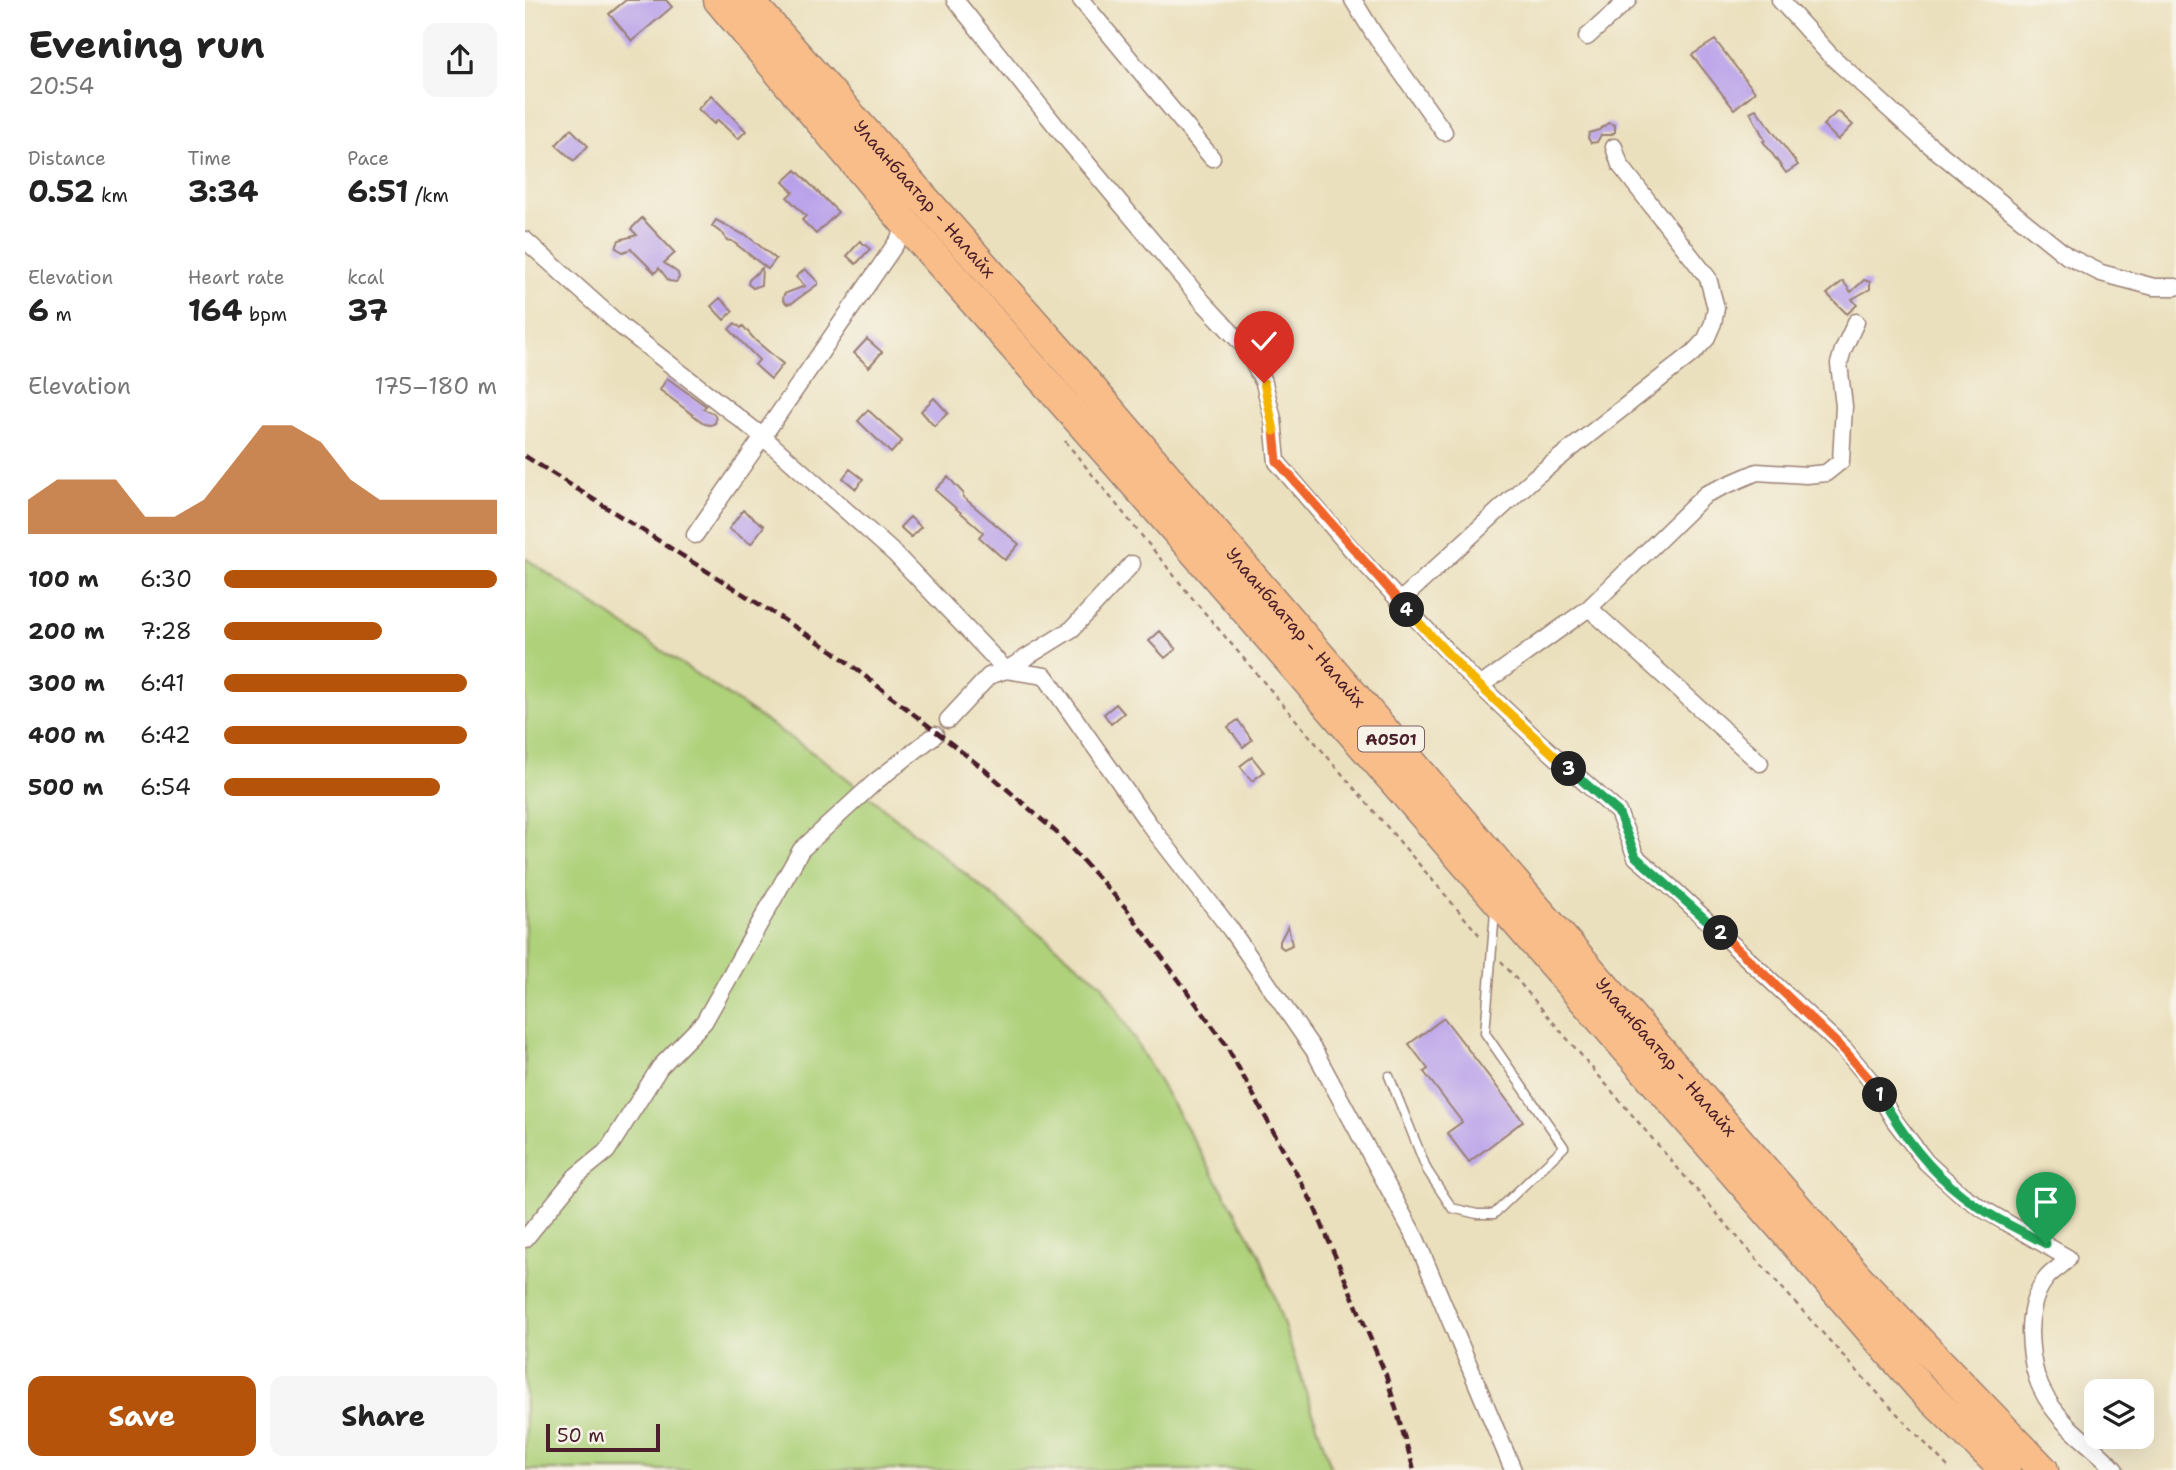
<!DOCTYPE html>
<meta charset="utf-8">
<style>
:root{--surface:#fff;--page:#f6f6f6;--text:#222;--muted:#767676;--accent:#b45309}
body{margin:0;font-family:"Shantell Sans",sans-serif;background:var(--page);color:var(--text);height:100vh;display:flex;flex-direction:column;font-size:26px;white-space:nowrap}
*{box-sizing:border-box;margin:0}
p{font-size:23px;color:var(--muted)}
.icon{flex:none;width:38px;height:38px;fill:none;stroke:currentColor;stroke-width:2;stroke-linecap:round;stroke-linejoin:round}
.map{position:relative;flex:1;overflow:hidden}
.details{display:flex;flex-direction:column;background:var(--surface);width:525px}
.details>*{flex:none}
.fabs{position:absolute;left:1559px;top:1379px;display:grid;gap:14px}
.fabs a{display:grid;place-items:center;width:70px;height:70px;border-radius:14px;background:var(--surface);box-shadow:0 7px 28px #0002;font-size:35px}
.scale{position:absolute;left:21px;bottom:18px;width:114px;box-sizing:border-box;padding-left:7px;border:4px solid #4a1f2b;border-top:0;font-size:19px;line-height:24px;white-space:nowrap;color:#4a1f2b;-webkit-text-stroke:5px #f7f3e8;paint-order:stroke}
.pin{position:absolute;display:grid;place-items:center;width:60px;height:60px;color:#fff;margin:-72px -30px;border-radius:50% 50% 50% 0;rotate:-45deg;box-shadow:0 0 7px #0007}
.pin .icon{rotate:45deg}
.km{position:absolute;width:35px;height:35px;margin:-18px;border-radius:50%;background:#222;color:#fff;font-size:19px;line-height:35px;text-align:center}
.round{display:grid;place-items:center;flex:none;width:74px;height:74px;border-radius:14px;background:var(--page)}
.overview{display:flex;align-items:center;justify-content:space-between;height:119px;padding:0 28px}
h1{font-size:38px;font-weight:700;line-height:52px}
.stats{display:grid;grid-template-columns:repeat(3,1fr);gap:10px;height:119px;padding:7px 28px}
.stats div{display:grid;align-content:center}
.stats b{font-size:30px;font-weight:700}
.stats small{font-size:19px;font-weight:400}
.stats p{font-size:19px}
.chart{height:196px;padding:14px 28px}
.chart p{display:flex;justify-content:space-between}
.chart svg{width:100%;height:126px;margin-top:7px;fill:var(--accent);opacity:.7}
.primary-button{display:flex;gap:14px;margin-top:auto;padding:14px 28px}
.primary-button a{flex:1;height:80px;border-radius:14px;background:var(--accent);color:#fff;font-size:28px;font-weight:700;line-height:80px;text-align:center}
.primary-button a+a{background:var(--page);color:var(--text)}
ul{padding:0 28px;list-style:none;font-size:23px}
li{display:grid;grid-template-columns:112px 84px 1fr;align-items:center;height:52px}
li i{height:18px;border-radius:9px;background:var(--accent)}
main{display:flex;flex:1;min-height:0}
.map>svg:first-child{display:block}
</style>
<main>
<section class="details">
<div class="overview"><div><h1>Evening run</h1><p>20:54</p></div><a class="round"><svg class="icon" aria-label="share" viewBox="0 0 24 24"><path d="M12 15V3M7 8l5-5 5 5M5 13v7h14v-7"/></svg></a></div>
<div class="stats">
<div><p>Distance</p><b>0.52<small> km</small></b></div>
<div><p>Time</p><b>3:34</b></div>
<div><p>Pace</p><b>6:51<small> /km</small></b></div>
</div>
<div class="stats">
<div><p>Elevation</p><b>6<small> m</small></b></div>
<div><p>Heart rate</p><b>164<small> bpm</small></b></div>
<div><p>kcal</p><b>37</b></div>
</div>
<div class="chart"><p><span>Elevation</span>175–180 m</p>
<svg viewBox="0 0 160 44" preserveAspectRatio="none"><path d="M0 44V32L10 25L20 25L30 25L40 38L50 38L60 32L70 19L80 6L90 6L100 12L110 25L120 32L130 32L140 32L150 32L160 32V44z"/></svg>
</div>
<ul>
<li><b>100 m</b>6:30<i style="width:100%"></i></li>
<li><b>200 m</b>7:28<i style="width:58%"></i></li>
<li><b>300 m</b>6:41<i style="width:89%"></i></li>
<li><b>400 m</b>6:42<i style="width:89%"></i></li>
<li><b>500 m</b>6:54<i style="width:79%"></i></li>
</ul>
<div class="primary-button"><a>Save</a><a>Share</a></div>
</section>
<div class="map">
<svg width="1651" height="1470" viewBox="0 0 1651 1470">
<rect width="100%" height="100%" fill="#f7f3e8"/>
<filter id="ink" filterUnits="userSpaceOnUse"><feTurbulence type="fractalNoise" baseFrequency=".0143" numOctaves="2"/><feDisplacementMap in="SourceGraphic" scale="14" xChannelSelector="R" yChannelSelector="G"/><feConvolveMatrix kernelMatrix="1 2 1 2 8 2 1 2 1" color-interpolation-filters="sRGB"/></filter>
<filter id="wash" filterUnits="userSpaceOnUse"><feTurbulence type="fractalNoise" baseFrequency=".00686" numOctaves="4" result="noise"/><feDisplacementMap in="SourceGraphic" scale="28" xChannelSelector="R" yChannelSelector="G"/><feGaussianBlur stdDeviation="1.57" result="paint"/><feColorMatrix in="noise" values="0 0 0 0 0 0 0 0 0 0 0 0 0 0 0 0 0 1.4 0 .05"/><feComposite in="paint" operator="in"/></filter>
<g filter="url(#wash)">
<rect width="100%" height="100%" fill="#ebe0bd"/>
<path fill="#aed17a" stroke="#7c7852" stroke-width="2" d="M0,558L304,764L577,984L735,1254L807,1470H0Z"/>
<g id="blocks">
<path fill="#baa2ea" d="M101,0H141L147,7L107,41L84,14Z
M1190,40L1230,92L1209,109L1167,55Z
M186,95L221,131L213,139L193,120L189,124L173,109Z
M1231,109L1273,165L1261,173L1238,141L1240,140L1225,112Z
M1313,111L1328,125L1313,140L1298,125Z
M1083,123L1090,125V132L1086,135H1076L1072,142L1066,143L1063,138L1064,133L1074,130Z
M46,129L63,146L49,161L31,145Z
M271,170L313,212L291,234L277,220L281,216L262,197L268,192L258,182Z
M117,218L150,253L139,263L153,273L154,278L151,282L144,281L134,268L130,273L106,249L98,252L91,248L94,240L112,235L106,229Z
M191,220L219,235L220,234L251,259L243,269L207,241L201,240L199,235L187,226Z
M335,241L345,249L331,264L322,256Z
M237,268L236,285L228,288L223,284L224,280Z
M280,269L293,282V284L267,303L262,304L258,300L259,294L280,286L271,277Z
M1339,280L1345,282V289L1327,299L1332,305L1322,314L1302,294L1318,281L1326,292Z
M195,298L208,311L199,320L186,306Z
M210,323L216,328L218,326L230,340L258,364L246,379L230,365L234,360L204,329Z
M342,339L357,352L344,367L329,353Z
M142,378L181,406L178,409L189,414L191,419L190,423L186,425L180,424L135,390Z
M409,398L423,413L409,426L396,411Z
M343,410L377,441L366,453L333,421Z
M325,469L338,479L331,489L318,478Z
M423,477L438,493V497L494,544L480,560L454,537L458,532L410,490Z
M218,510L239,526L226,544L204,529Z
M385,517L396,527L386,537L375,527Z
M635,631L651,649L640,658L624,641Z
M591,704L599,713L586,724L579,714Z
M713,720L727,740L718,747L703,727Z
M727,757L739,772L727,781L715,766Z
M763,926L767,945L759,949L755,946V941Z
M919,1018L998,1121L944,1162L922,1133L937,1122L899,1072L903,1069L884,1044Z"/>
</g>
</g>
<g filter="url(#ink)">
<use href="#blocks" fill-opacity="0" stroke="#9a8074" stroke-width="2"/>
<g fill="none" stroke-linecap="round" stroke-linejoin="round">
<g stroke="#9a8074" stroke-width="11">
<path id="lane" d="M864,1076L902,1170L927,1208L952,1214H969L1039,1147L960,1033L970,912"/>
</g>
<g stroke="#9a8074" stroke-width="19">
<path id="street" d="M430,0L535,131L678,302L719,346L739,383L748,419L752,462L828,551L945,676L1013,741L1093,812L1111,857L1147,888L1320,1050L1346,1081L1369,1120L1401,1162L1436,1194L1458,1209L1543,1258C1537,1267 1526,1271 1520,1280C1509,1294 1505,1315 1505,1332C1506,1366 1512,1390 1535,1417C1551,1437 1574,1450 1590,1470
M556,0L687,158
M828,0L849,34L919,132
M1255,0L1304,54L1396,138L1542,256L1576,273L1629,287H1651
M1062,37L1103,0
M0,240L97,327L237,436L370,554L481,670L520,676L624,824L706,930L790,1052L891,1239L988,1470
M170,535L383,226
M874,602L1010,477L1168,353L1181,339L1188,323L1191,308L1183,278L1095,165L1089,147
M1064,608L1235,763
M955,686L1064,608L1181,494L1232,472L1281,475L1301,473L1316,461L1319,406L1314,364L1318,350L1331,322
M423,720L464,676L481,670L547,629L607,564
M0,1239L51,1176L82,1151L135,1067L179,1022L276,850L350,782L410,735"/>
</g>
<g stroke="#9a8074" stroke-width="33">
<g id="highway">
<path d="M194,0L383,226L686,570L1396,1388L1480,1470"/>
<path id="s1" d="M223,0L533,350L997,892L1335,1280L1518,1470"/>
</g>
</g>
<path stroke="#9a8074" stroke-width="2.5" stroke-dasharray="5 5" stroke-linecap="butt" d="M540,441L668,599L956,937
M976,961C1123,1133 1268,1308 1426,1470"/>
<use href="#lane" stroke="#fff" stroke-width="8"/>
<use href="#street" stroke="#fff" stroke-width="16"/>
<use href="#highway" stroke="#f9bd89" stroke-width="30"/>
<path stroke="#4a1f2b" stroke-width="4.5" stroke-dasharray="10 5" stroke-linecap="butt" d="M0,456L308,651L460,770L532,833L601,908L700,1043L788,1204L861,1375L889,1470"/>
</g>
</g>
<g fill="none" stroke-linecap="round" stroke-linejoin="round" filter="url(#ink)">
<g stroke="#fff" stroke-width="14">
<path id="split-1" d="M1355,1095C1376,1133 1402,1168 1437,1195C1462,1215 1493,1229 1521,1244"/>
</g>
<g stroke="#fff" stroke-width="14">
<path id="split-2" d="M1196,933L1320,1051L1346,1081L1355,1095"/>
</g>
<g stroke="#fff" stroke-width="14">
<path id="split-3" d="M1044,769L1093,812L1111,857L1196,933"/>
</g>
<g stroke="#fff" stroke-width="14">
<path id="split-4" d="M882,610L944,676L1044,769"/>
</g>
<g stroke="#fff" stroke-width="14">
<path id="split-5" d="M749,431L752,461L882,610"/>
</g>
<g stroke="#fff" stroke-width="14">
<path id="split-6" d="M739,383L749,431"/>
</g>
<use href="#split-1" stroke="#22a559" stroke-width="9"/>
<use href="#split-2" stroke="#f0652b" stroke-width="9"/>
<use href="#split-3" stroke="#22a559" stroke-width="9"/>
<use href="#split-4" stroke="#f5b400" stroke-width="9"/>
<use href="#split-5" stroke="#f0652b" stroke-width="9"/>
<use href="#split-6" stroke="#f5b400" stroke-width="9"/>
</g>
<g text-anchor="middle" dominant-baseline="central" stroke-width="5" stroke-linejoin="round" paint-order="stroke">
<rect fill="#f7f3e8" stroke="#7e5f64" stroke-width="2" x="833" y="726.5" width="66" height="25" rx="5"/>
<g font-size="16" font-weight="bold" fill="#4a1f2b">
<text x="866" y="739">A0501</text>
</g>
<g font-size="18" fill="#4a1f2b" stroke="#f7f3e8">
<text stroke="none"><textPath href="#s1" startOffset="266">Улаанбаатар - Налайх</textPath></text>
<text stroke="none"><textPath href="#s1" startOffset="833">Улаанбаатар - Налайх</textPath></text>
<text stroke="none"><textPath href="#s1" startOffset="1400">Улаанбаатар - Налайх</textPath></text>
</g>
</g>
</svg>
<div class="fabs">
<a><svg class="icon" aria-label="layers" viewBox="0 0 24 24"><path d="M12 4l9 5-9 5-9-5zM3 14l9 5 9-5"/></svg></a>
</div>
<div class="scale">50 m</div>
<div class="pin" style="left:1521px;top:1244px;background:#1e9e55"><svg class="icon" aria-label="arrive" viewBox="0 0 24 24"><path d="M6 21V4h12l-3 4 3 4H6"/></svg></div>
<div class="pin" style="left:739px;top:383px;background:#d93025"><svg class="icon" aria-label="check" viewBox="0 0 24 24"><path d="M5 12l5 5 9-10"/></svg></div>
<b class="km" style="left:1355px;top:1095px">1</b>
<b class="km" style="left:1196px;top:933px">2</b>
<b class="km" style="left:1044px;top:769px">3</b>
<b class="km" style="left:882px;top:610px">4</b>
</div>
</main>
